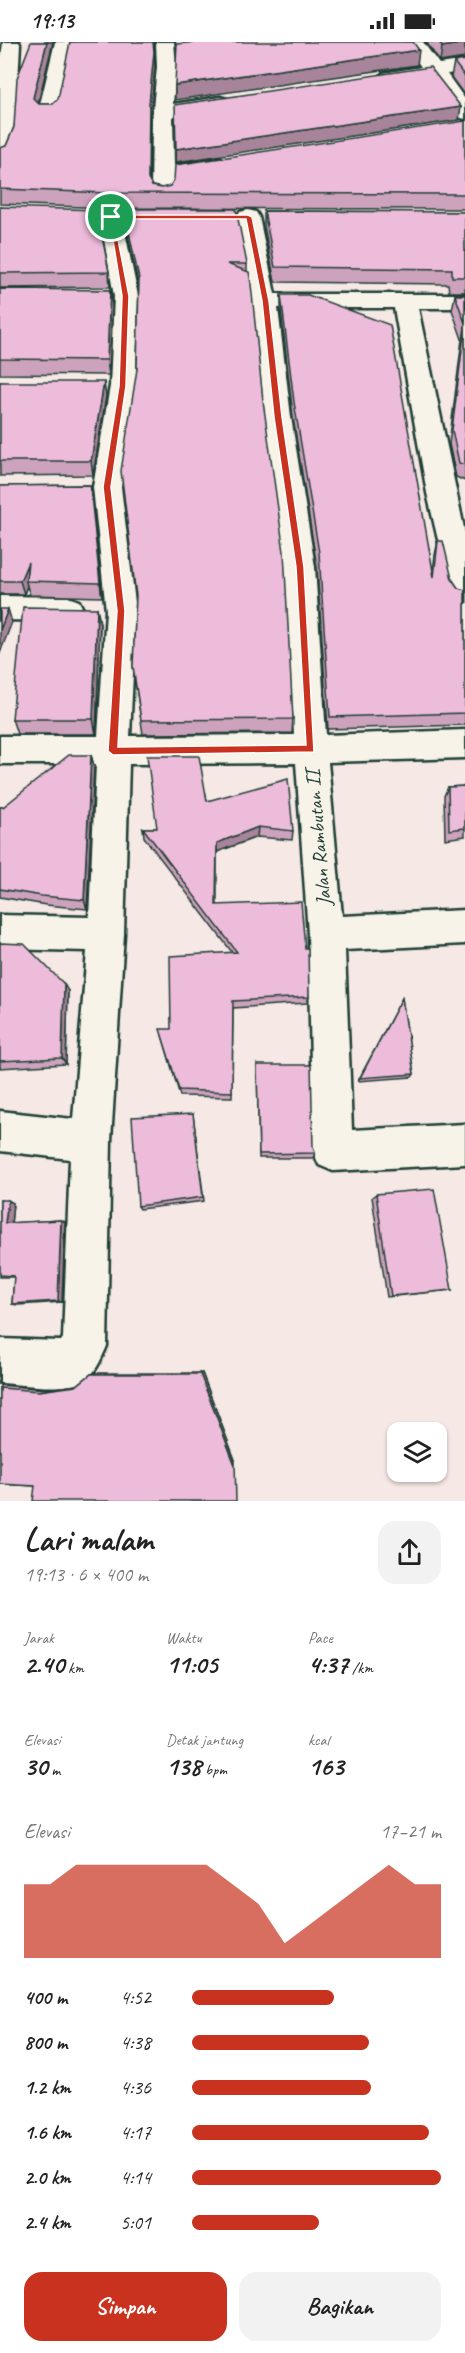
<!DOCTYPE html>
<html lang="id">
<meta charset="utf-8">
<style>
:root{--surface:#fff;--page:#f2f2f2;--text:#222;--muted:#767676;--accent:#c8321e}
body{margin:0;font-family:Caveat,sans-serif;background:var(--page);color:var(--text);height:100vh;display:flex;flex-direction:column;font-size:22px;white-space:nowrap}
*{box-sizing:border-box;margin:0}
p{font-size:20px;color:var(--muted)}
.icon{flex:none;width:33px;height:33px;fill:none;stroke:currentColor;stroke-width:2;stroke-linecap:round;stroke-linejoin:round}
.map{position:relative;height:1459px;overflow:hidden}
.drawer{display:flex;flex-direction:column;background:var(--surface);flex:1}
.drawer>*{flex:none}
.buttons{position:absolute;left:387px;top:1380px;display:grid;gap:12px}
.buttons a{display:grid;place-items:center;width:60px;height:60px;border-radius:12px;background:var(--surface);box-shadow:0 2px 4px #0004;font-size:30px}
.pin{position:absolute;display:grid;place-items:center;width:51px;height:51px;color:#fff;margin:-26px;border:3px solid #fff;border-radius:50%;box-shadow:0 2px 6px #0007}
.round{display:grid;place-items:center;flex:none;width:63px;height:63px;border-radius:18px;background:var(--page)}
.headline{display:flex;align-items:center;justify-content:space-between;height:102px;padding:0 24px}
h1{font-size:33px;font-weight:700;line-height:45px}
.metrics{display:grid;grid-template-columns:repeat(3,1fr);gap:9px;height:102px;padding:6px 24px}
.metrics div{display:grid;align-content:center}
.metrics b{font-size:26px;font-weight:700}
.metrics small{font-size:16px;font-weight:400}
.metrics p{font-size:16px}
.chart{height:168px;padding:12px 24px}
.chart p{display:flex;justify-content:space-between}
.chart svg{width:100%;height:108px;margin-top:6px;fill:var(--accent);opacity:.7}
.button{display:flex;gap:12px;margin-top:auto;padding:12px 24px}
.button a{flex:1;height:69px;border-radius:18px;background:var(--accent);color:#fff;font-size:24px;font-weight:700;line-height:69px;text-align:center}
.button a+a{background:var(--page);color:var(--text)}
ul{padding:0 24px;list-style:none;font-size:20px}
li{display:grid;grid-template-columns:96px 72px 1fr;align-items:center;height:45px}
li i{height:15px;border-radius:8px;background:var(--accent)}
.status{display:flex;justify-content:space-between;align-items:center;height:42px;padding:0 30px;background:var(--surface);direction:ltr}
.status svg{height:16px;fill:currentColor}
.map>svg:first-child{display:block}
</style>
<div class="status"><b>19:13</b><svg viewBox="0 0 49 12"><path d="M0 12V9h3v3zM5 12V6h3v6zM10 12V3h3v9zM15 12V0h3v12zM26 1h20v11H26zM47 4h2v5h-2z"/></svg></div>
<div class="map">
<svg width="465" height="1459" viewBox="0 0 465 1459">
<rect width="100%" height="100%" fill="#f5e8e5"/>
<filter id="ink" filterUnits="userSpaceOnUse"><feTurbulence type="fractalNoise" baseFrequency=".0167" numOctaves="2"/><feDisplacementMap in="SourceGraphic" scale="12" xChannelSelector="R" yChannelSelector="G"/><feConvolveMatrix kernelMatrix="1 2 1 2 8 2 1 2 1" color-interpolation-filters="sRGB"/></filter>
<g filter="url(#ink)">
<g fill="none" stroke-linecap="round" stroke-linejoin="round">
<g stroke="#1f3d34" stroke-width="5">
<path id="street" d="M3,0H19L20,2L15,99L7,118L0,120V24Z
M55,0H73L58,71L55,75H41L38,71Z
M156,0H174L176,25L173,62L220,55L227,57L230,61L227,65L220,67L173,74L174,123L219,116L226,118L230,122L226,126L174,136L173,152L170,157L162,159L154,157L151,152L152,77L157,25Z
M404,0H423L439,22L465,18V30L447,32L465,57V77L458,75L429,35L390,41L383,39L380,35L383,31L421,25Z
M111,168L119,170L122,175L138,254L136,344L121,445L136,569L130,694L294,693L285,525L265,375L253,259L237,175L240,170L248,168L256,170L259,175L275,252H465V266H418L465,491V560L455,557L450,549L427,451L394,266H278L291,375L315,525L326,693L465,688V716L328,720L342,874L465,868V902L345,908L352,1088L465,1082V1122L333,1129L319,1123L313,1109L308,892L296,721L129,722L124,892L111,1099L107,1304C102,1315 97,1328 88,1336C73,1351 21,1342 0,1341V1297L61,1299L63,1296L70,1117L0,1109V1069L73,1077L87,909L0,907V873L89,875L96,722H0V694H98L106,569L93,445L110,344L114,254L100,175L103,170Z
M0,554L68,555L79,559L83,567L79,575L68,579L0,578Z"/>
</g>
<use href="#street" fill="#f7f3e8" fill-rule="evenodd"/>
</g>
<path fill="#cda2bc" stroke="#1f3d34" stroke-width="1.5" d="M31,0H53L38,61L39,62H53L154,0L155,25L150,77L149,139L152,144L162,146L465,79V167L111,166L0,162V106L6,104L14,85Z
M426,0H465V16L440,20Z
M465,18V54L451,35L454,20Z
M0,165L109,230L110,245L0,246Z
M124,167L247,222V229L293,677L292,691L143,692L133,625L136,554L137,327L139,246L126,184Z
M264,169L465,170V250H449L448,242L275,240L264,184Z
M0,247L110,248L112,263L109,333L0,332Z
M281,253L433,529L435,513L438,499L452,537L458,546L465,548V683L328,687L317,525L293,375L281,268Z
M455,253H465V439L456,435L449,402L462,297L452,268Z
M0,340L106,354L93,433L0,434Z
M90,443L102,555L30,553L27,544L24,552H0V444Z
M97,566L100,582L96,692H17L12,677Z
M91,713L94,724L87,867L46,863L0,855V765H3Z
M465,744V794L445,797L444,754L448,745Z
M207,759L293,789L292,798L257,795L217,810V863L309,955L307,961L233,966L232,1055L180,1054L162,993L171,987L232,910L144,795L143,786H157Z
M0,901L68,949L66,1022L0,1026Z
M402,956L414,1032L412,1035L358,1039Z
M257,1023L313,1105L315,1111L313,1116H259Z
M193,1072L204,1159L140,1167L138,1164Z
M376,1152L452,1248L387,1255L372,1155Z
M0,1158L13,1161L11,1181L61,1178L65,1180L62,1260L18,1263L12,1262L14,1235H0Z
M96,1331H202L235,1418L35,1444L0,1442V1343L46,1347L77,1343L91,1332Z"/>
<path fill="#a78499" stroke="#1f3d34" stroke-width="1.5" d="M47,0H53L36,70L33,56Z
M154,0L155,25L150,77L149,152L148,137L149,62Z
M465,1V16L440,20L442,5Z
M419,8L417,23L175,58V43Z
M461,65L459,78L176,120V107Z
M110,248L112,263L109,333L107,318Z
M104,340L106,354L93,433L91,419Z
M90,443L92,457L102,555L100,541Z
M28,520L26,539L27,544L24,552L20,539Z
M97,566L100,582L96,692L93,677Z
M8,567L12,580L0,611V588Z
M91,713L94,724L87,867L84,858Z
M258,785L257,795L217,810V801Z
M64,942L68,949L66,1022L62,1016Z
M8,1158L13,1161L11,1184L5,1181Z
M61,1178L65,1180L62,1260L58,1259Z
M202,1331L235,1418V1423L200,1332Z"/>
<path fill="#eebcdb" stroke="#1f3d34" stroke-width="1.5" d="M31,0H47L33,56L39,62H53L58,57L70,0H153L154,10L149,62L148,137L152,144L162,146L170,144L174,138L175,123L465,79V152L109,151L0,147V106L6,104L14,85L17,36Z
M196,0H413L419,8L175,43L177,2Z
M439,0H465V1L442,5Z
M465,18V35L454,20Z
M430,25L461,65L176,107L175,63Z
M0,165L97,168L109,230L0,231Z
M124,167H236L247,222H227L249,230L251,242L263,359L284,510L293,677L141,678L133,624L136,554L121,429L137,327L139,237Z
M264,169L465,170V235H452V227L275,225Z
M0,247L110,248L107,318L0,317Z
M281,253H308L390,283L434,535L438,499H443L452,537L458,546L465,548V671L330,675L319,511L294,360Z
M455,253H465V281Z
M465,284V423L459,421L452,388Z
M0,340H104L91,419H0Z
M90,443L100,541L26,539L28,520L20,539H0V444Z
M23,565L97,566L93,677H12Z
M0,567H8L0,588Z
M69,713H91L84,858L42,854L0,847V765H3Z
M147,714H199L207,759L288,737L293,789L258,785L217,801L216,863L301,860L305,906H308L309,955L233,959L232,1050L179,1048L160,987H171L170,914L237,910L143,786H157Z
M465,744V786L449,788L448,745Z
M0,901L24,902L64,942L62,1016L0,1019Z
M402,956L414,1032L360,1036Z
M257,1023H311L313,1105L315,1111L259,1112Z
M193,1072L203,1155L138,1164L132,1075Z
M434,1147L452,1248L391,1254L376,1152Z
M0,1158H8L5,1181L61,1178L58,1259L12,1262L14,1234L0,1233Z
M91,1332H200L235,1423L236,1459H33L35,1444L0,1442V1346L39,1349L76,1344Z"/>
</g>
<path fill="#c8321e" stroke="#fff" stroke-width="1.5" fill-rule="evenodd" d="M109,173H248L252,175L269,259L282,375L304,525L314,710L113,713L108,709L117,569L103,445L119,344L122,254ZM114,177H246L262,259L274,375L296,525L306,703L118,705L125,569L111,445L126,344L129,254Z"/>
<g text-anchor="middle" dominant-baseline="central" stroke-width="4.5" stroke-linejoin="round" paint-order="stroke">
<g font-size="21" fill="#1f3d34" stroke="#f7f3e8">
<text transform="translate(318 796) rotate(-95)">Jalan Rambutan II</text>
</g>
</g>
</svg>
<div class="buttons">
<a><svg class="icon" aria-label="layers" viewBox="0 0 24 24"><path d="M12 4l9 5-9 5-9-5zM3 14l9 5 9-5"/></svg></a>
</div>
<div class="pin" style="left:111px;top:175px;background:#1e9e55"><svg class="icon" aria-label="arrive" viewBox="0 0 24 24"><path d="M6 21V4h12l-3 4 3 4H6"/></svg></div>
</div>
<section class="drawer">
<div class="headline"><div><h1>Lari malam</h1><p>19:13 · 6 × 400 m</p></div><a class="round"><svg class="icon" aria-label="share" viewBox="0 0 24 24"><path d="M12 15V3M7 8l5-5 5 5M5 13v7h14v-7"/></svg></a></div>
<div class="metrics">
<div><p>Jarak</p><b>2.40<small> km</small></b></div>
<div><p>Waktu</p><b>11:05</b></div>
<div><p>Pace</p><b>4:37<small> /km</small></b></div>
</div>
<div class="metrics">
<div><p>Elevasi</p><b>30<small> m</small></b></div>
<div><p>Detak jantung</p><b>138<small> bpm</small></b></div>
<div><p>kcal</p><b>163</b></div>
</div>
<div class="chart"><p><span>Elevasi</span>17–21 m</p>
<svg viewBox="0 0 160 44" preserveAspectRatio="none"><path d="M0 44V14L10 14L20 6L30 6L40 6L50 6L60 6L70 6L80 14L90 22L100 38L110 30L120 22L130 14L140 6L150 14L160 14V44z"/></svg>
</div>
<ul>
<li><b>400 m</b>4:52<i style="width:57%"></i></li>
<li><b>800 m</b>4:38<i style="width:71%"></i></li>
<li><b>1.2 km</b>4:36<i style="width:72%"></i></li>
<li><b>1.6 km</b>4:17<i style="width:95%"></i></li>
<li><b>2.0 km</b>4:14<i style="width:100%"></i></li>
<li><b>2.4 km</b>5:01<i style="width:51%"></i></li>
</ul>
<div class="button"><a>Simpan</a><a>Bagikan</a></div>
</section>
